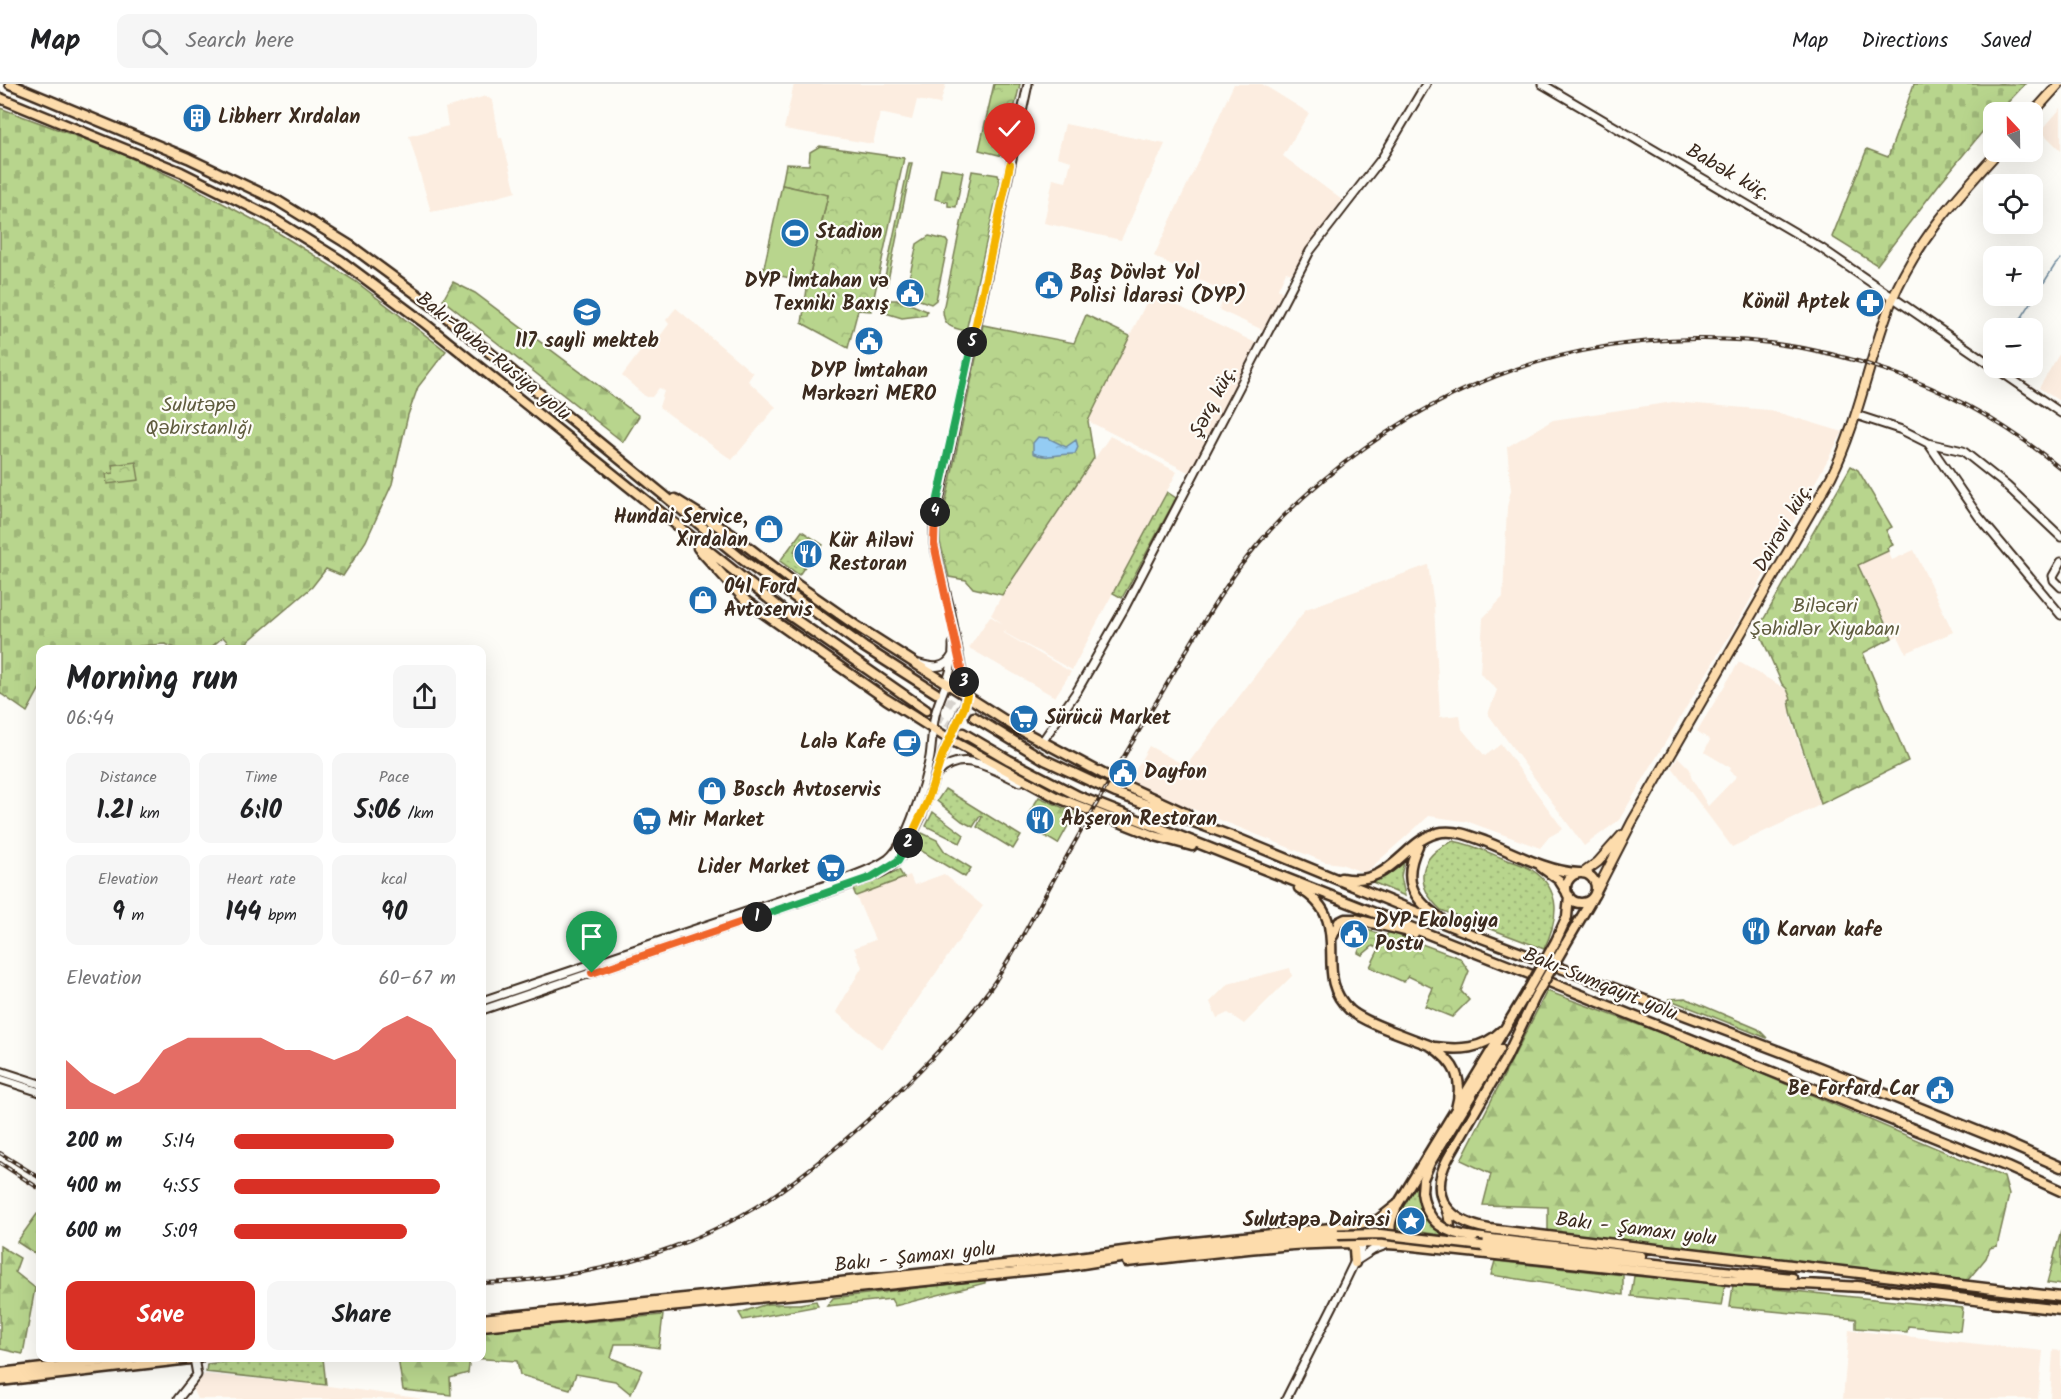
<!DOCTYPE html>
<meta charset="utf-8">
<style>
:root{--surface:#fff;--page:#f6f6f6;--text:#202124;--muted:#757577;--line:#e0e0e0;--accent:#d93025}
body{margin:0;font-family:Kalam,sans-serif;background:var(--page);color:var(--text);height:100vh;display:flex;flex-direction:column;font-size:22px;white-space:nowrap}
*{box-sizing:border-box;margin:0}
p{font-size:20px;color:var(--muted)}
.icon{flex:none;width:33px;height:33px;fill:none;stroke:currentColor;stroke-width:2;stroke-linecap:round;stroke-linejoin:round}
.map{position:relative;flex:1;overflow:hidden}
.sheet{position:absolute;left:36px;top:561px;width:450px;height:717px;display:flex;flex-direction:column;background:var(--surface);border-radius:12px;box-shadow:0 6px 24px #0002}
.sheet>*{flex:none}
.needle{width:39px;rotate:338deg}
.buttons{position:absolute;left:1983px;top:18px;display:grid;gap:12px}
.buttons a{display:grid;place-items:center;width:60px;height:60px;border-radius:12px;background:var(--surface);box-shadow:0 6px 24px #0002;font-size:30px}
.pin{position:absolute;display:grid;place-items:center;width:51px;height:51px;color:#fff;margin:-62px -26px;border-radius:50% 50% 50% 0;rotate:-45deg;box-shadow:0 0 6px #0007}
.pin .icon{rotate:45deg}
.km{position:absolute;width:30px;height:30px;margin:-15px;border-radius:50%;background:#222;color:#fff;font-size:16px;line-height:30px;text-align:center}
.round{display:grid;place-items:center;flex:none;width:63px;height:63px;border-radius:12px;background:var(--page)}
.head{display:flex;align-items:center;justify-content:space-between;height:102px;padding:0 30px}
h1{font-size:33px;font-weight:600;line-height:45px}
.stats{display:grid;grid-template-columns:repeat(3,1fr);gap:9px;height:102px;padding:6px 30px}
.stats div{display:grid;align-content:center;border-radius:12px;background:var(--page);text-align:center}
.stats b{font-size:26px;font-weight:600}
.stats small{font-size:16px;font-weight:400}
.stats p{font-size:16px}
.chart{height:168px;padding:12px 30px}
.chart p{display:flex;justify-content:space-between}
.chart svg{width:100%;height:108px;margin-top:6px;fill:var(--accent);opacity:.7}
.action{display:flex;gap:12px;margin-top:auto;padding:12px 30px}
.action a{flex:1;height:69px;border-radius:12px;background:var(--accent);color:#fff;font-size:24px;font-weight:600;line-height:69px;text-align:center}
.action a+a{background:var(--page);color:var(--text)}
ul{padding:0 30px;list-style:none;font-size:20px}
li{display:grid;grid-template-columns:96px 72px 1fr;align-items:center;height:45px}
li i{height:15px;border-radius:8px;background:var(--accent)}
header{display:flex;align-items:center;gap:36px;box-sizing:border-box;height:84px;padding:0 30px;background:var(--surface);border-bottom:2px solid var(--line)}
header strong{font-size:28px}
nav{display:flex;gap:33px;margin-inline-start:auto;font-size:21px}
.search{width:420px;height:54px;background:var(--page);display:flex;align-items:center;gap:15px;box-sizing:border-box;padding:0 21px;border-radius:12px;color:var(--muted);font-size:22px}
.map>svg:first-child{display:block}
</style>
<header>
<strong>Map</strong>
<div class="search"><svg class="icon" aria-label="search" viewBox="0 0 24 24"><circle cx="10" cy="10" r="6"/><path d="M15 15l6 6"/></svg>Search here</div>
<nav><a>Map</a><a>Directions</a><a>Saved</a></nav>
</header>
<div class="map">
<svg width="2061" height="1315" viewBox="0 0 2061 1315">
<defs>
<pattern id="grass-dots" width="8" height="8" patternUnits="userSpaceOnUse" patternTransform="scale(1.5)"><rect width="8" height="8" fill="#b8d58d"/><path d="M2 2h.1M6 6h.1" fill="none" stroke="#9fb779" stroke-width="1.8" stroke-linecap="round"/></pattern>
<pattern id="forest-firs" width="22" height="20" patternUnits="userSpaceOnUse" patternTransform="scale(1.5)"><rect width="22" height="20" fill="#b8d58d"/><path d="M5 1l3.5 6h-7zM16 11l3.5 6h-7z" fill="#9fb779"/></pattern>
<pattern id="cemetery-stones" width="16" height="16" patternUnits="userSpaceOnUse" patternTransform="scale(1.5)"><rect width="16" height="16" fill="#b8d58d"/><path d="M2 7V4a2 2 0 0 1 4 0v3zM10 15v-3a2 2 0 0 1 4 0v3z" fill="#9fb779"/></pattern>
<pattern id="park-crowns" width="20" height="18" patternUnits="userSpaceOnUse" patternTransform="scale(1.5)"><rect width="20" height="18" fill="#b8d58d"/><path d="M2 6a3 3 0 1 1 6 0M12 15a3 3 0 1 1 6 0" fill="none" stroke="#9fb779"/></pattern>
<pattern id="water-ripples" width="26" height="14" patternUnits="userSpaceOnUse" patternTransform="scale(1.5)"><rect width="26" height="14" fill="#94ccf3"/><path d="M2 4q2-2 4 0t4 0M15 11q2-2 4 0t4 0" fill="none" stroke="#80afd0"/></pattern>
</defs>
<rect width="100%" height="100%" fill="#fdfcf7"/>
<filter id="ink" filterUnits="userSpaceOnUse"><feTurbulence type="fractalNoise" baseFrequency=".0167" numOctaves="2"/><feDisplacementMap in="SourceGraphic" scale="12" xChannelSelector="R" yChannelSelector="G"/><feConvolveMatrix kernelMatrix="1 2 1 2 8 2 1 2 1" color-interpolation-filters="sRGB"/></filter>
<g filter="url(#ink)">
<path fill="#fcede0" d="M794,0H946L940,20L917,16L912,36L880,29L873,60L784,45Z
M1234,0H1262L1309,29L1283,72L1342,116L1308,163L1292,190L1286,188L1278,205L1282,208L1263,246L1219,226L1226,209L1154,172Z
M486,12L493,17L499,54H502L516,108L476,119L431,128L409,52L448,42L445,24Z
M2061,24V67L2041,47Z
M1065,40L1165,60L1121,156L1044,139L1053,95L1066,98L1071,77L1057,73Z
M1151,209L1256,259L1190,389L1088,337Z
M676,224L753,289L748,297L776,323L732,376L659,323L664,307L662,305L659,304L652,313H646L622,292L643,264L649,267L669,240L666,236Z
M2061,267V318L2039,304Z
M1673,318L1769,326L1843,348L1745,525L1619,736L1584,762L1488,630L1497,606L1480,589L1483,534L1503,513L1507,423L1511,406L1507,363L1553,336Z
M1110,352L1177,388L1072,586L1005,549L1006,546L1004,549L1071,588L1055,613L969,564L990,532L1003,540L991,531L1002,511Z
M1914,466L1953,548L1906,569L1898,552L1893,554L1859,481L1888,467L1892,476Z
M1428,481L1434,521L1440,633L1460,631L1462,645L1485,672L1501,660L1563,745L1549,753L1540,764L1469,738L1429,732L1366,788H1362L1341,780L1325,778L1128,699L1149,662L1186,682L1306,525Z
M1739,578L1786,605L1791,615L1788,617L1791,627L1790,632L1820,721L1732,763L1672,683L1678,673L1690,685L1691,693L1708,722L1737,692L1730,687L1731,684L1704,668L1710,656L1697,647Z
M944,790L983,822L882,966L836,928L862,883L854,864L875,856L856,812L910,791L914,801Z
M1290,884L1292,892L1244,940L1228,929L1217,934L1210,918L1228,900Z
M1849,1246L2043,1267L2038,1315H1843Z
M2053,1266L2061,1267V1315H2050Z
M205,1290L328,1302L425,1315H197L192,1304Z"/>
<path fill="url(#grass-dots)" stroke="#7a8056" stroke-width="1.5" d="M909,79H912L887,201L884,197Z
M1167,408L1176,414L1122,514L1113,509Z
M802,447L823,461L814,471L798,460L794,467L808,478L799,491L780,477Z
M945,705L1021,752L1013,765L977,743L982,733L980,732L973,743L962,737L937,717Z
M933,728L964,751L960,759L926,742Z
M922,749L937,756L945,768L971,784L965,793L915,763Z
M1453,757C1471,760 1485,767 1502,774C1512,778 1523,780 1532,786C1563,806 1558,836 1544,865L1441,826C1413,800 1418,772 1453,757Z
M1404,778L1401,792L1405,812L1370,797C1385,794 1393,788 1404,778Z
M899,786L904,794L856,812L853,805Z
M1685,914L1758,945L1767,954L1668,915Z
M1420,1092C1427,1123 1422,1139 1453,1153L1395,1144L1399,1130Z
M985,1196V1199L895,1222L891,1215L827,1222L833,1214Z
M816,1217L818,1222L743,1236L739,1229L767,1220H799Z
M261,1274H323L326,1301L206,1288L207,1280Z"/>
<path fill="url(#forest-firs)" stroke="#7a8056" stroke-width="1.5" d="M941,84L963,88L956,123L948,122V118L935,115Z
M453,198L475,209L639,332L623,358L443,216Z
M884,216H900L927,227L926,231L902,234L882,228Z
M1039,713L1075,729L1058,760L1028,742L1034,732L1029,729Z
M1547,907L1701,964L2004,1093L2009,1111L1997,1162L1990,1164L1986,1174L1968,1196L1818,1181L1548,1149V1123L1483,1121L1491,1090L1461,1076Z
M37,1130L40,1132V1173L17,1158Z
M2061,1147V1201L2047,1199Z
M0,1162L20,1174L15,1188L35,1204L23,1270L0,1265Z
M663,1231L659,1264L633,1260H615L611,1274L642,1286L631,1310L615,1297L576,1290L570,1305L520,1291L517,1277L470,1274L468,1289L450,1294L451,1311L403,1306L398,1274H482V1247Z"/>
<path fill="url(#cemetery-stones)" stroke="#7a8056" stroke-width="1.5" d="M1914,0H2025L1999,28H1994L1993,35L1940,99L1877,181L1832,153L1867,65L1888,73Z
M0,24L116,67L187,100L280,150L355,197L446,267L418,303L408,331L392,400L366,457L343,492L326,485L312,503L239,565H234L223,553L209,565H178L165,560L139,562L135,566H40V604L27,628L0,609Z
M1851,382L1858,386L1892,443L1886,446L1893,461L1887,464L1888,467L1858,481L1892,554L1863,569L1908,677L1821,720L1792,632L1789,617L1791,615L1787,605L1782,600L1758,545Z"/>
<path fill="url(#park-crowns)" stroke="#7a8056" stroke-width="1.5" d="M994,0H1020L1003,72L979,66Z
M820,62L904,74L871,227L858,226L848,264L802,239L808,198L828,111L782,101L786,80L809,81L810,68Z
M972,87L998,91L1000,98L966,247C952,244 943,242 943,226Z
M929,152L946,156L948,159L936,216L931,220L905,211L917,160Z
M1086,231L1130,252L1088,337L1094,374L1002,511L973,504L966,496L949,493L940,458V445L983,241L1074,259Z
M136,378L139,396L107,400L106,390L113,389L112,381Z
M1367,846L1386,852L1389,848L1460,874L1469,887L1461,907L1469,916L1452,933L1425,922L1433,904L1408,892L1404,898L1370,883L1379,865L1373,862L1362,871L1358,869Z
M1495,1177L1623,1191V1211L1491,1191Z
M1634,1192L1725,1200L1721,1222L1631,1212Z
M1733,1201L1963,1224L1960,1247L1908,1242L1907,1248L1856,1244V1235L1730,1223Z"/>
<path fill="#b8d58d" stroke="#7a8056" stroke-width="1.5" d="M782,101L828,111L808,198L763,188Z"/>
<path fill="url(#water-ripples)" stroke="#708b9e" stroke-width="1.5" d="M1038,353L1048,354L1066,363L1076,356L1078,363L1075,370C1061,369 1046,376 1033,369V359Z"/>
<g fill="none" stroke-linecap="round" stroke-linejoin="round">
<path stroke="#708b9e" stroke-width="1.5" d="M2015,244L2055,181L2061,175"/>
<path stroke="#d6d2cc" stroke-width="8" stroke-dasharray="8 4" stroke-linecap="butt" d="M936,610L974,633
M926,626L963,649"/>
<g stroke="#3b2a1e" stroke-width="11">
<path id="secondary" d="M1542,0L1821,164L2061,329
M1856,331L1902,346L1928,359L1963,367L2007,402L2061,453
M1928,359L1979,433L2061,531
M2061,478L2053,492L2054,496L2061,503
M920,580C933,584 945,585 952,572
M1042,658L1077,607L1125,523L1310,167L1382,74L1426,0
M938,689C962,664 994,686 1020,698
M482,917L850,793C863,788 877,783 888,775C908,759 925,698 930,673C932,659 932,645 935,631C942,604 954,592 953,560
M482,926L858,798C875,792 892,786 902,771L921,733L942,672L967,615L951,529L934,460V441L1028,0
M0,987L40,1000
M0,995L40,1008
M1356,1177L1373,1166L1386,1161
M178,1315L197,1291L194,1274
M1286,1315L1340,1208L1366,1154L1379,1135"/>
</g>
<g stroke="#3b2a1e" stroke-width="12">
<path id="primary" d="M2032,30L2059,0
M1583,789L1598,778L1622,751
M1595,810L1632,738L1831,393C1859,337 1869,274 1892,216C1916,158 1957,113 1998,68"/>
</g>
<g stroke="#3b2a1e" stroke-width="13">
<path id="highway" d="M10,0L188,74L278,117L351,162L434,223L743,476L864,563L936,609
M0,14L181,88L269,132L340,176L422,237L789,531L926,626
M675,415L731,450L796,500L858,543L1017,644L1120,699L1187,730
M698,464L746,517L886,615L949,655L1056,713L1155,752L1192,762
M974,633L1045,676L1116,709L1239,755L1453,843L1784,969L2000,1056L2061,1083
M963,649L1009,676L1078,712L1532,891L2008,1083L2061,1107
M1418,762C1402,795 1411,814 1440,834
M1541,783L1559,796L1566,807
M1566 804a15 15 0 1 1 30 0a15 15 0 1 1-30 0Z
M1341,794C1394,804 1403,754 1442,748C1458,746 1473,753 1487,758C1514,769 1549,788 1579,789
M1299,804C1358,838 1309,890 1350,926C1364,939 1412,954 1431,962C1456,979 1464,996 1456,1025
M1333,852L1339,838L1345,835H1355L1414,849
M1556,857L1567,833L1569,812
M1565,861L1592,815
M1535,913L1506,974L1448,1074C1427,1113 1449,1138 1489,1145L2061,1213
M1435,963C1459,966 1482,966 1501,947
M1422,1108L1423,1095L1430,1079L1500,965
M1474,1153L1641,1172
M1394,1156C1386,1144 1393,1132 1398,1120L1526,910
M1350,1158L1354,1165L1355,1179
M1440,1160C1453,1151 1451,1137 1446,1124
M1483,1162L1792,1194
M1127,1178C1219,1170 1311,1153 1403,1161L1730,1196L1861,1203
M1856,1202L2061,1226
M482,1235L1071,1174L1175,1160L1351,1142L1379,1135L1398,1120
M482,1242L1064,1183L1151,1169L1338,1151
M0,1289L128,1274
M0,1297L199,1274"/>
</g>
<use href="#secondary" stroke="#fdfcf7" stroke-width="7"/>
<use href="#primary" stroke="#fddcac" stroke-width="8"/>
<use href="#highway" stroke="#fddcac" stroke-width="8"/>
<g stroke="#3b2a1e" stroke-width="4">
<path id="rail" d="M0,1069L40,1094
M0,1079L40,1105
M482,1199C582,1196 686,1170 770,1114C810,1087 846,1056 881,1024C923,985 964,943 996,896C1020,859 1040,819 1062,781C1095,722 1129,663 1164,605C1188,564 1211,523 1239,484C1263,451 1292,422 1323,396C1432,305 1552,257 1695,255C1826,253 1961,300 2061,385"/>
</g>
<use href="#rail" stroke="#fdfcf7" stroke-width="1.5" stroke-dasharray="4.5" stroke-linecap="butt"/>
<g stroke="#3b2a1e" stroke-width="13" stroke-linecap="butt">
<path id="highway-bridge" d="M1526,910L1556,857
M1535,913L1565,861
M1422,1108C1426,1139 1446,1150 1474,1153
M1338,1151L1380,1150L1483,1162"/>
</g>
<use href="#highway-bridge" stroke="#fddcac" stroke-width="8"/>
</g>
</g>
<g fill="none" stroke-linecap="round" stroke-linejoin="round" filter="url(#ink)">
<g stroke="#fff" stroke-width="12">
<path id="split-1" d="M592,889L757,833"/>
</g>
<g stroke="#fff" stroke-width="12">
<path id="split-2" d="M757,833L872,793L898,777L908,759"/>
</g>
<g stroke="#fff" stroke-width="12">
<path id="split-3" d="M908,759L927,718L942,672L964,624L967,611L964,598"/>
</g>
<g stroke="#fff" stroke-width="12">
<path id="split-4" d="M935,428L934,460L964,598"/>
</g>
<g stroke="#fff" stroke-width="12">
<path id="split-5" d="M935,428L972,258"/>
</g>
<g stroke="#fff" stroke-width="12">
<path id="split-6" d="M972,258L1010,81"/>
</g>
<use href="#split-1" stroke="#f0652b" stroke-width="8"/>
<use href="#split-2" stroke="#22a559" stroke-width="8"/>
<use href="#split-3" stroke="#f5b400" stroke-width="8"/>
<use href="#split-4" stroke="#f0652b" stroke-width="8"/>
<use href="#split-5" stroke="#22a559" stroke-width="8"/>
<use href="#split-6" stroke="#f5b400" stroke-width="8"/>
</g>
<defs>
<g id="building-disc" transform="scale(1.5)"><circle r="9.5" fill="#1f6fb2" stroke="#fdfcf7"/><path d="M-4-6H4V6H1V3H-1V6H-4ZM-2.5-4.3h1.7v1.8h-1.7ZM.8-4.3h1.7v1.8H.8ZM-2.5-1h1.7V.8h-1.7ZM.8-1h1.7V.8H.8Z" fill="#fff"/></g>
<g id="stadium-disc" transform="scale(1.5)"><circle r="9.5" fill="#1f6fb2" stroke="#fdfcf7"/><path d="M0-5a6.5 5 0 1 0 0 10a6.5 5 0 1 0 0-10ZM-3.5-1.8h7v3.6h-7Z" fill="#fff"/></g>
<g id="civic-disc" transform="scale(1.5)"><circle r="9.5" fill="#1f6fb2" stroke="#fdfcf7"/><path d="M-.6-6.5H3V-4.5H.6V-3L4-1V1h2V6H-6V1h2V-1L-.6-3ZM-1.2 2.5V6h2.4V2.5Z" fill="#fff"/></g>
<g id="pharmacy-disc" transform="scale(1.5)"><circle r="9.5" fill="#1f6fb2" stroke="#fdfcf7"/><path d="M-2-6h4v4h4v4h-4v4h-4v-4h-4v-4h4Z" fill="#fff"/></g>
<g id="school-disc" transform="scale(1.5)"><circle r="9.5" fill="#1f6fb2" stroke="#fdfcf7"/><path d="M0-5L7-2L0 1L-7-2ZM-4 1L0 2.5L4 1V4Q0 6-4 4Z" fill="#fff"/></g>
<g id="shop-disc" transform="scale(1.5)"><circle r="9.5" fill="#1f6fb2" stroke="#fdfcf7"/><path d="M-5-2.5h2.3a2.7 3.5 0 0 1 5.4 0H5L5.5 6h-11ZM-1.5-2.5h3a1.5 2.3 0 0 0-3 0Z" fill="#fff"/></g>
<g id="restaurant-disc" transform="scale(1.5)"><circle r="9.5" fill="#1f6fb2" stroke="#fdfcf7"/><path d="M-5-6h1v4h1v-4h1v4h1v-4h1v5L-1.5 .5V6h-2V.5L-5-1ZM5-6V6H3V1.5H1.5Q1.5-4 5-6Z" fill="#fff"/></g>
<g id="supermarket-disc" transform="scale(1.5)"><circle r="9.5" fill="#1f6fb2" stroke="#fdfcf7"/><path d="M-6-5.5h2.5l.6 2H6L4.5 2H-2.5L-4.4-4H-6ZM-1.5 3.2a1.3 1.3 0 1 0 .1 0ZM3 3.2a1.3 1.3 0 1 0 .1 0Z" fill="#fff"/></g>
<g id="cafe-disc" transform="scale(1.5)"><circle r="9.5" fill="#1f6fb2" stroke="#fdfcf7"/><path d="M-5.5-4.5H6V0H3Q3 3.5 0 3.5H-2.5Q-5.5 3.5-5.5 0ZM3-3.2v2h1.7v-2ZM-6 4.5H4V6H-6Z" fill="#fff"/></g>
<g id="sight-disc" transform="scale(1.5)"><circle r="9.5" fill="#1f6fb2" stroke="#fdfcf7"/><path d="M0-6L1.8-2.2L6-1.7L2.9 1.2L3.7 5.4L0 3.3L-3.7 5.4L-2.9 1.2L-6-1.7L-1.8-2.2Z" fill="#fff"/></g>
</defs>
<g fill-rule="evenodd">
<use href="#building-disc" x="197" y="34"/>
<use href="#stadium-disc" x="795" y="149"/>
<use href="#civic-disc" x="1049" y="201"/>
<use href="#civic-disc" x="910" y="209"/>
<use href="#pharmacy-disc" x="1870" y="219"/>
<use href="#school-disc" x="587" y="228"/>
<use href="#civic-disc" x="869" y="257"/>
<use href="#shop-disc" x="769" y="445"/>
<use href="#restaurant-disc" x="808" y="470"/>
<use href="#shop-disc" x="703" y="516"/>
<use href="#supermarket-disc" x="1024" y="635"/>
<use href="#cafe-disc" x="907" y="659"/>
<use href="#civic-disc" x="1123" y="689"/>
<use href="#shop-disc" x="712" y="707"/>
<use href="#restaurant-disc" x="1040" y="736"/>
<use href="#supermarket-disc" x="647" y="737"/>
<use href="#supermarket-disc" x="831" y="784"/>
<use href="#restaurant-disc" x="1756" y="847"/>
<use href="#civic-disc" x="1354" y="850"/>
<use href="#civic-disc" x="1940" y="1006"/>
<use href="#sight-disc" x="1411" y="1137"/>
</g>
<g text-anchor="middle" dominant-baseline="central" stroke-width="4.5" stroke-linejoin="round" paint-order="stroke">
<g font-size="20" font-weight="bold" fill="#3b2a1e" stroke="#fdfcf7" text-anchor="start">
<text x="218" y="34">Libherr Xırdalan</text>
<text x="816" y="149">Stadion</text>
<text x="1070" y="190">Baş Dövlət Yol<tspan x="1070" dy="23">Polisi İdarəsi (DYP)</tspan></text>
<text x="889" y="198" text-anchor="end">DYP İmtahan və<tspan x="889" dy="23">Texniki Baxış</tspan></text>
<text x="1849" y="219" text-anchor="end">Könül Aptek</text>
<text x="587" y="258" text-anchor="middle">117 sayli mekteb</text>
<text x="869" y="288" text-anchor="middle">DYP İmtahan<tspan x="869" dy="23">Mərkəzri MERO</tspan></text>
<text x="748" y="434" text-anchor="end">Hundai Service,<tspan x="748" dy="23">Xırdalan</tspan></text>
<text x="829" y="458">Kür Ailəvi<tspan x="829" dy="23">Restoran</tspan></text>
<text x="724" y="504">041 Ford<tspan x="724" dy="23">Avtoservis</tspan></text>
<text x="1045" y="635">Sürücü Market</text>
<text x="886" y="659" text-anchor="end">Lalə Kafe</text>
<text x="1144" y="689">Dayfon</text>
<text x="733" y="707">Bosch Avtoservis</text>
<text x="1061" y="736">Abşeron Restoran</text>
<text x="668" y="737">Mir Market</text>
<text x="810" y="784" text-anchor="end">Lider Market</text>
<text x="1375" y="838">DYP Ekologiya<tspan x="1375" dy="23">Postu</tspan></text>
<text x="1777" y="847">Karvan kafe</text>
<text x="1919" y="1006" text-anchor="end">Be Forfard Car</text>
<text x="1390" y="1137" text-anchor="end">Sulutəpə Dairəsi</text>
</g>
<g font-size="20" fill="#3b2a1e" stroke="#fdfcf7">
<text transform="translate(1728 89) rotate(30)">Babək küç.</text>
<text transform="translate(493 273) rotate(39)">Bakı-Quba-Rusiya yolu</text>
<text transform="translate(1214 318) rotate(-62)">Şərq küç.</text>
<text transform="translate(1784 444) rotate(-60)">Dairəvi küç.</text>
<text transform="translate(1600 901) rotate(22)">Bakı-Sumqayıt yolu</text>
<text transform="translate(1636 1146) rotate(7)">Bakı - Şamaxı yolu</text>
<text transform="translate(915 1174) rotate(-6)">Bakı - Şamaxı yolu</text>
</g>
<g font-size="20" fill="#605d3f" stroke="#fdfcf7">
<text x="199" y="322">Sulutəpə<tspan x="199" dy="23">Qəbirstanlığı</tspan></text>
<text x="1825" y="523">Biləcəri<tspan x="1825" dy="23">Şəhidlər Xiyabanı</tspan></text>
</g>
</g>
</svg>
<div class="buttons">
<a><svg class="needle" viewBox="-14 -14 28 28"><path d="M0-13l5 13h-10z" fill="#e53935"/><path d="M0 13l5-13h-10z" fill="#757577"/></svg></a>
<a><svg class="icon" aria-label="locate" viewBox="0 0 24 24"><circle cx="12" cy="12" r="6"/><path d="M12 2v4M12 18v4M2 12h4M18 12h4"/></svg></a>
<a>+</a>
<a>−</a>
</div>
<div class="pin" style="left:592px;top:889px;background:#1e9e55"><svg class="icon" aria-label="arrive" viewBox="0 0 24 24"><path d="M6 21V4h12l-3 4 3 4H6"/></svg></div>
<div class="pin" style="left:1010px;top:81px;background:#d93025"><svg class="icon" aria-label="check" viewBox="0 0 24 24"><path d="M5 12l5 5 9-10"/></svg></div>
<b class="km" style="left:757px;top:833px">1</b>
<b class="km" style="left:908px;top:759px">2</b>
<b class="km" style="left:964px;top:598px">3</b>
<b class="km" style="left:935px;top:428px">4</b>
<b class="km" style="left:972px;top:258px">5</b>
<section class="sheet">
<div class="head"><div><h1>Morning run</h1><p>06:44</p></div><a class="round"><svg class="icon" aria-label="share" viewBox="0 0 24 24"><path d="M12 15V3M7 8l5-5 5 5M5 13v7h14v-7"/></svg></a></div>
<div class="stats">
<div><p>Distance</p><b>1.21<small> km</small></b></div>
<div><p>Time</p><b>6:10</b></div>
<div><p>Pace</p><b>5:06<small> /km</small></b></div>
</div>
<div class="stats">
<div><p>Elevation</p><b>9<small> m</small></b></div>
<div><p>Heart rate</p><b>144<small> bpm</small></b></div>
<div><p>kcal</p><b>90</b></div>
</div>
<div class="chart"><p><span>Elevation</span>60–67 m</p>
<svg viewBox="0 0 160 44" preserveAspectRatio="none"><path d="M0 44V24L10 33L20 38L30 33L40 20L50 15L60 15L70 15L80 15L90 20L100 20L110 24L120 20L130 11L140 6L150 11L160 24V44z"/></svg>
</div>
<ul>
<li><b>200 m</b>5:14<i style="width:72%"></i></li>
<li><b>400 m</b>4:55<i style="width:93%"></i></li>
<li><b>600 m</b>5:09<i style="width:78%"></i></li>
</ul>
<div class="action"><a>Save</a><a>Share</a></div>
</section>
</div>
